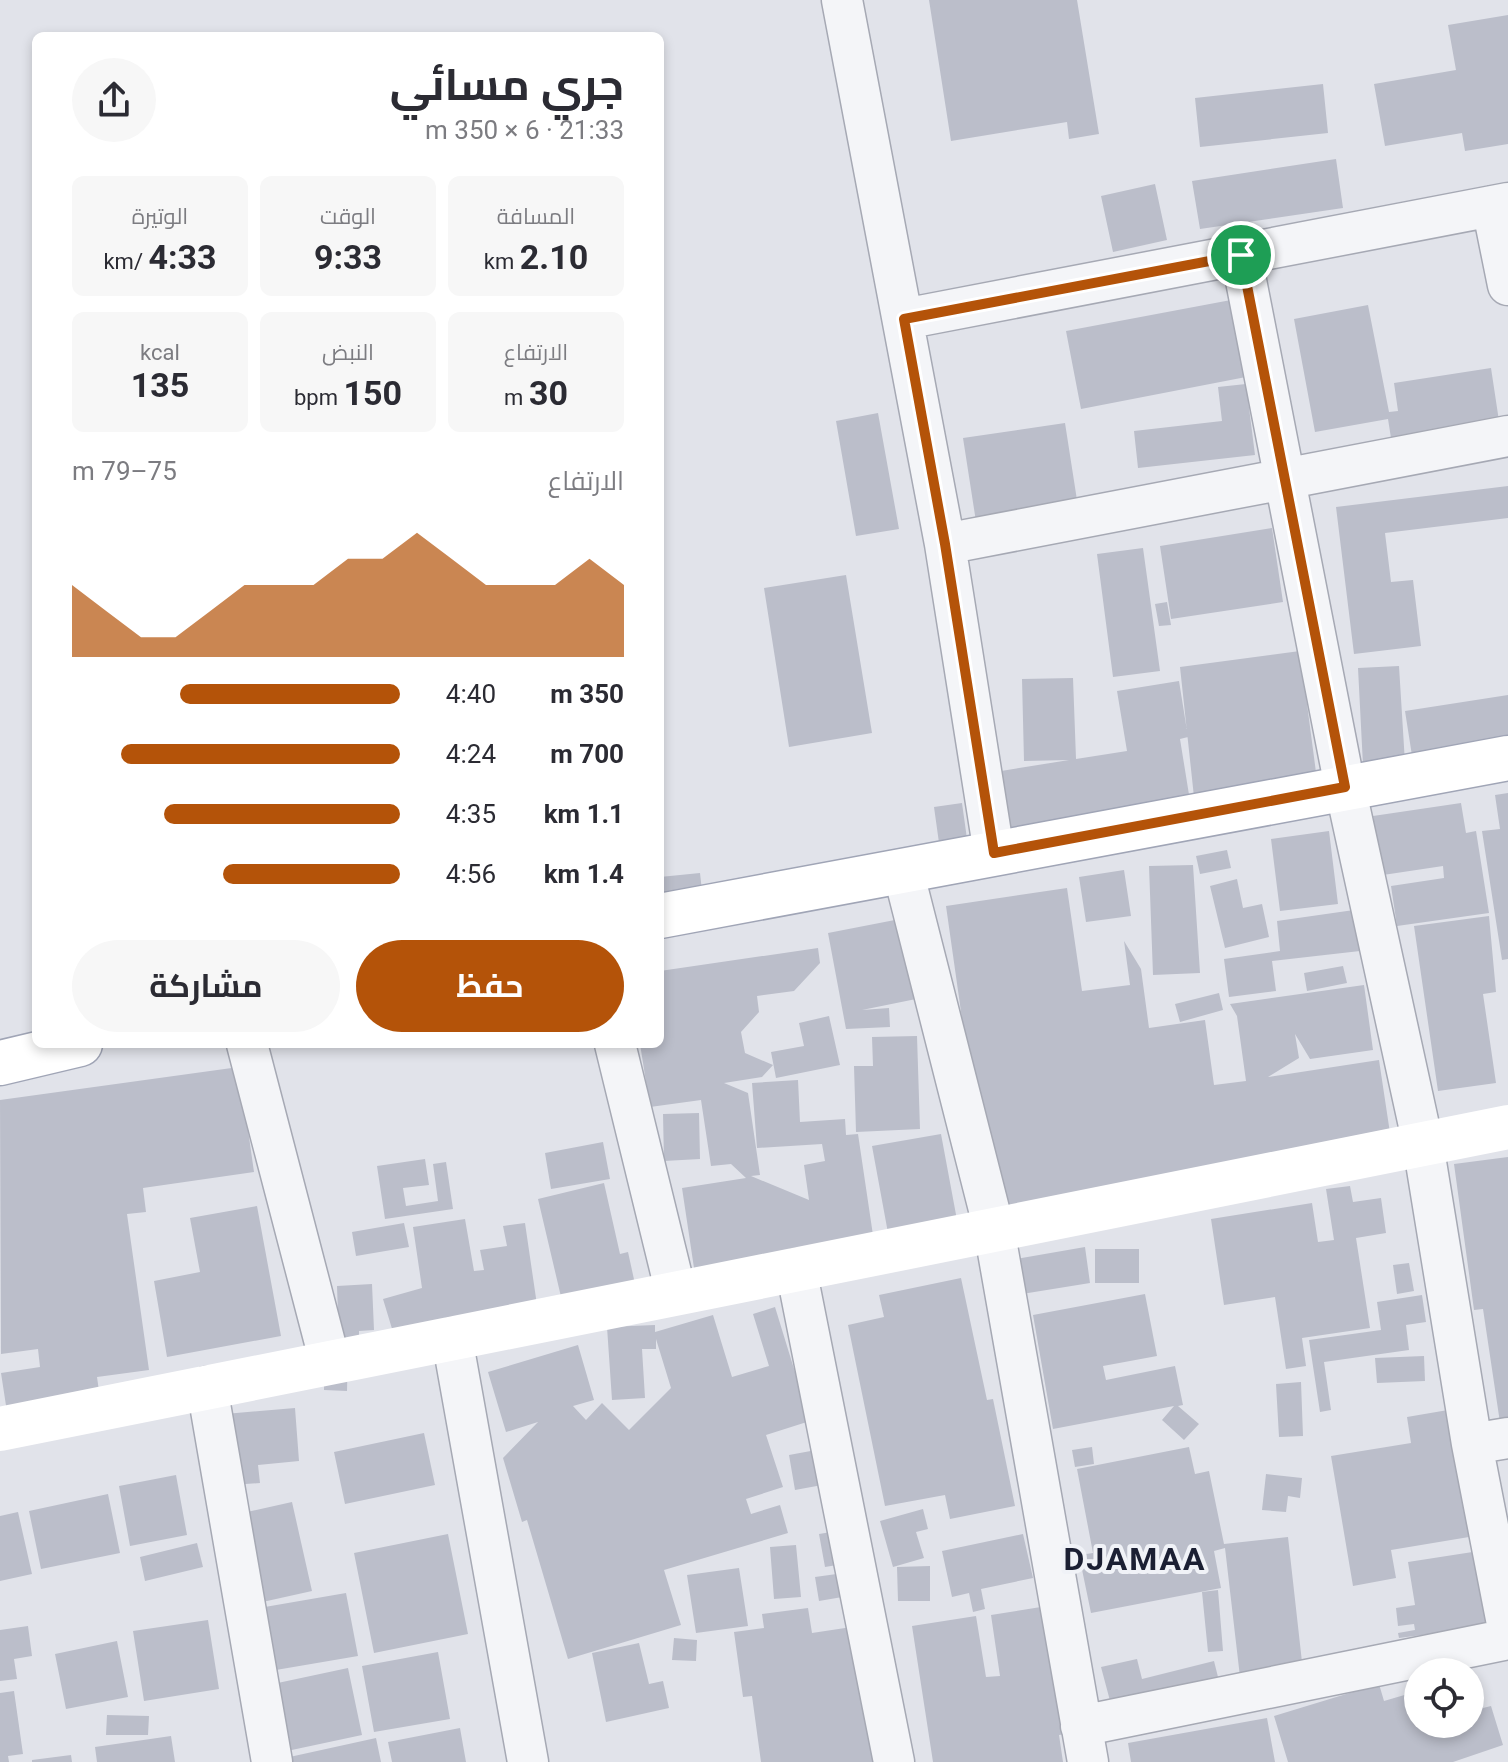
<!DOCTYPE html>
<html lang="ar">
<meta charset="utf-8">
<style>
:root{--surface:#fff;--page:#f7f7f7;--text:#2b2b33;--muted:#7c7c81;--accent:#b45309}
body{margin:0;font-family:Roboto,Cairo,sans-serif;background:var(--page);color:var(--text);direction:rtl;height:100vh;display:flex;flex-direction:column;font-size:30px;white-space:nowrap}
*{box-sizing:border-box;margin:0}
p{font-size:26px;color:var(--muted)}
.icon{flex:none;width:44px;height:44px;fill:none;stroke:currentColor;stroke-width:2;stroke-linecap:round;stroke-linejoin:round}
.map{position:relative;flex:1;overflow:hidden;direction:ltr}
.panel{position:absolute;left:32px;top:32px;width:632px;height:1016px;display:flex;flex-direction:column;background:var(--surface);border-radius:12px;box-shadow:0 4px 12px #0003;direction:rtl}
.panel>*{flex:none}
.tools{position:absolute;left:1404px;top:1658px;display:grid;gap:16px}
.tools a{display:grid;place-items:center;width:80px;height:80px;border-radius:50%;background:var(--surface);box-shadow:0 4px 12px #0003;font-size:40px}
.pin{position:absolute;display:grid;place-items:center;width:68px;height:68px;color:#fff;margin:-34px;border:4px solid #fff;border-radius:50%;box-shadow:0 2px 8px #0007}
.round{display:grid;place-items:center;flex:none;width:84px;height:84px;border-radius:42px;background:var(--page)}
.summary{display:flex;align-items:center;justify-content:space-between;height:136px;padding:0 40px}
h1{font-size:44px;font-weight:700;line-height:60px}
.metrics{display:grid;grid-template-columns:repeat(3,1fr);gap:12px;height:136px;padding:8px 40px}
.metrics div{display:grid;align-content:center;border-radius:12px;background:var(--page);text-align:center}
.metrics b{font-size:34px;font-weight:700}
.metrics small{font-size:22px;font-weight:400}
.metrics p{font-size:22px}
.chart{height:224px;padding:16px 40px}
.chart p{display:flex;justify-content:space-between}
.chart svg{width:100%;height:144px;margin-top:8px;fill:var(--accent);opacity:.7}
.cta{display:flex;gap:16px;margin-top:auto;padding:16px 40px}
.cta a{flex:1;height:92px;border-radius:48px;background:var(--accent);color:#fff;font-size:32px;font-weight:700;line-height:92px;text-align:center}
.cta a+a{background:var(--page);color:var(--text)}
ul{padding:0 40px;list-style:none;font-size:26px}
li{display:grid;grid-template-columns:128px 96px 1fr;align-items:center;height:60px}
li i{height:20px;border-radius:10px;background:var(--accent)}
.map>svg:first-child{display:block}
</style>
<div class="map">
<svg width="1508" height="1762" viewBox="0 0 1508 1762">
<rect width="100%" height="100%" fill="#e1e3ea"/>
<path fill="#bbbeca" d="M929,0H1077L1099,134L1069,139L1067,122L951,141Z
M1508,15V144L1465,151L1462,133L1385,146L1374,84L1456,70L1448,25Z
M1323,84L1328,133L1200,147L1195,98Z
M1336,159L1343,208L1200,229L1192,181Z
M1155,184L1167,240L1113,252L1101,196Z
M1231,300L1246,377L1081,409L1066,331Z
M1368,305L1389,412L1398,411L1394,383L1491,368L1499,421L1391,438L1388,419L1315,432L1294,319Z
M1246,384L1255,455L1138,468L1134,431L1222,421L1218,387Z
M878,413L899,529L856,536L836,421Z
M1065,423L1079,513L977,528L963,438Z
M1508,486V518L1385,533L1391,582L1413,580L1421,646L1354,654L1336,507Z
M1272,528L1283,602L1171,619L1160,546Z
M1143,548L1160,671L1113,677L1097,554Z
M846,575L872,733L789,747L764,588Z
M1167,602L1171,625L1159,626L1155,604Z
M1300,651L1317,780L1194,797L1180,667Z
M1399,666L1405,763L1363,765L1358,668Z
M1073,678L1076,759L1127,751L1117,691L1179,681L1188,737L1180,739L1191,807L1006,837L995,772L1069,760L1024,761L1022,679Z
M1508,695V747L1413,762L1405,711Z
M1508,793V959L1502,960L1482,831L1500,829L1495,795Z
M962,803L968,846L940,850L934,807Z
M1461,803L1466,833L1476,831L1489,913L1397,926L1391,886L1444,878L1443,866L1383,875L1373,816Z
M1329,831L1338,904L1280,911L1271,839Z
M1227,850L1231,868L1200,874L1196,856Z
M1193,865L1200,973L1153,975L1149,866Z
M1124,870L1131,916L1086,922L1079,877Z
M700,873L702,891L660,895V877Z
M1237,879L1243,908L1262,904L1269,937L1225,948L1210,886Z
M1067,888L1082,991L1130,985L1124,941L1141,969L1149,1028L1205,1020L1214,1085L1246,1081L1237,1016L1230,1004L1364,985L1373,1050L1310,1059L1295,1034L1299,1058L1268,1077L1379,1060L1390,1133L989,1209L946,906Z
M1354,910L1360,951L1272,961L1276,991L1229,997L1224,959L1280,951L1277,921Z
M1489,916L1496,992L1483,994L1496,1083L1438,1091L1414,926Z
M900,919L916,999L862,1010L889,1008L890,1027L846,1029L828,933Z
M818,948L820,963L794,991L757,996L759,1012L741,1032L745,1053L773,1065L762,1077L724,1083L748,1093L760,1175L751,1176L809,1200L804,1165L825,1161L822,1144L757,1148L752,1083L798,1080L800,1122L845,1119L846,1135L858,1134L874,1242L694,1268L682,1188L746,1178L731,1164L711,1166L701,1100L650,1107L640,1044H660V971Z
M1343,966L1347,983L1307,991L1304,973Z
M1219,993L1223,1010L1180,1022L1175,1004Z
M829,1016L840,1065L776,1078L771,1052L804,1046L799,1023Z
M917,1036L920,1129L856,1132L854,1066H873L872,1037Z
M239,1067L254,1172L143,1188L146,1212L127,1214L149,1370L97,1377L100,1398L7,1412L1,1373L40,1367L38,1349L1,1354L0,1100Z
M699,1113L700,1159L664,1161L663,1114Z
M941,1134L957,1220L888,1233L872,1146Z
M603,1142L610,1179L551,1189L545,1153Z
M1508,1157V1435L1502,1436L1483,1309L1474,1310L1454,1164Z
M425,1159L429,1185L403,1188L406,1206L438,1201L433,1164L446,1162L453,1209L385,1219L377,1166Z
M604,1183L620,1254L628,1252L635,1284L562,1301L538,1199Z
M1350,1186L1353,1202L1381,1198L1386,1233L1356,1238L1370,1328L1302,1338L1306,1366L1286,1369L1275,1297L1224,1305L1211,1219L1312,1203L1318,1242L1334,1240L1326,1189Z
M257,1206L281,1336L167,1357L154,1281L200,1272L190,1218Z
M465,1219L474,1271L484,1270L480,1250L507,1246L503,1226L525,1223L537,1305L393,1332L383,1299L422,1288L413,1227Z
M404,1223L409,1247L356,1256L352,1232Z
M1085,1247L1090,1283L1022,1294L1016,1259Z
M1095,1249H1139V1283H1095Z
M1409,1263L1414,1291L1397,1294L1393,1265Z
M961,1278L987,1400L993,1399L1015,1506L950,1519L945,1495L885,1506L848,1325L884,1317L879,1295Z
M372,1284L374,1330L359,1331V1346L348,1347L347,1391L324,1390V1342H339L337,1286Z
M1145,1294L1157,1356L1103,1366L1106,1380L1175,1366L1183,1405L1178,1406L1199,1424L1184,1440L1162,1420L1174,1406L1053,1429L1033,1315Z
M1422,1295L1426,1322L1406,1325L1409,1350L1324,1362L1331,1410L1320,1412L1309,1340L1381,1330L1377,1302Z
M775,1307L810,1421L766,1435L783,1487L746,1499L751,1514L780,1505L788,1533L664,1570L681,1625L568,1659L527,1520L522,1522L503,1458L538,1422L506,1432L488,1372L578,1345L594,1400L573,1406L586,1420L602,1403L629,1430L671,1388L656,1339V1349H642L645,1398L612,1400L607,1327L655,1325V1332L713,1315L732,1377L769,1366L753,1314Z
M1424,1356L1425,1381L1377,1383L1375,1358Z
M1301,1382L1303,1436L1279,1437L1276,1384Z
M295,1408L299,1461L258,1465L260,1483L231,1485L225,1414Z
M1448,1410L1469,1537L1391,1550L1396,1578L1353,1586L1331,1456L1411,1443L1407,1417Z
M424,1433L435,1485L345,1504L334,1452Z
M1092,1447L1094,1464L1075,1467L1072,1450Z
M1189,1447L1195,1474L1209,1471L1224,1544L1288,1537L1303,1671L1240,1677L1225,1548L1214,1551L1221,1588L1091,1613L1079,1555L1093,1553L1077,1469Z
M827,1448L833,1483L795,1490L789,1455Z
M1266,1474L1302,1478L1300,1498L1288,1496L1286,1512L1262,1510Z
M176,1475L187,1535L130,1546L119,1486Z
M108,1494L120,1553L41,1569L29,1511Z
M292,1502L312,1591L258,1603L238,1514Z
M923,1509L928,1529L916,1532L924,1558L893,1567L880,1521Z
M18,1512L32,1574L0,1581V1516Z
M843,1530L849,1563L825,1567L819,1534Z
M448,1534L468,1634L374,1653L354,1553Z
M1023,1534L1033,1578L981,1589L985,1609L973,1612L969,1593L952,1597L942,1551Z
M197,1543L203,1567L145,1581L140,1557Z
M796,1545L801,1597L774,1599L770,1547Z
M1479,1551L1490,1626L1399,1638L1398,1633L1415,1630L1414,1624L1398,1626L1396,1608L1415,1605L1408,1562Z
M930,1566V1601H898L897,1567Z
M739,1568L748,1626L696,1633L687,1575Z
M851,1572L854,1595L819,1601L815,1577Z
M1218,1590L1223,1651L1208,1652L1202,1592Z
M346,1593L358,1656L270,1671L259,1608Z
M1047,1606L1067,1734L1059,1735L1063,1762H933L912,1626L976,1616L986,1677L1000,1676L991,1615Z
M808,1608L812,1633L865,1625L886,1762H761L752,1696L743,1697L734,1632L764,1628L762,1614Z
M208,1620L219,1689L144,1701L133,1631Z
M28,1626L32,1656L14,1659L17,1679L0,1681V1630Z
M674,1638L697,1640L696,1661L672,1660Z
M117,1641L128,1697L66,1709L55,1654Z
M639,1643L649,1684L663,1681L669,1708L606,1722L592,1653Z
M438,1652L450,1719L374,1732L362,1666Z
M1137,1659L1142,1679L1214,1661L1220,1685L1113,1712L1101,1667Z
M348,1668L362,1735L287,1751L273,1684Z
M1473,1676L1483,1708L1491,1706L1503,1745L1453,1762H1288L1274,1716L1379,1684L1384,1701L1418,1691V1724H1470V1677Z
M14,1691L23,1754L8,1756L9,1762H0V1693Z
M107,1715L149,1716L148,1735H106Z
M1267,1718L1275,1762H1131L1128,1743Z
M460,1728L466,1762H392L388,1742Z
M171,1736L175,1762H97L95,1747Z
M376,1738L381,1762H286L285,1758Z
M71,1755L72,1762H32V1760Z"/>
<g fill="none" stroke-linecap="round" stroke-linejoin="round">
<g stroke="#a6a9b4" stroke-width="43">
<path id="street" d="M842,0L945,544L994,853
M1492,206L1508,285
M1241,255L1345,787L1423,1144L1472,1444L1508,1629
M904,319L1508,203
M945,544L1508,436
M903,871L994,1229L1088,1762
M247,1044L330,1362
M615,1044L676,1293
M796,1269L894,1762
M452,1338L528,1762
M207,1387L272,1762
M1472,1444L1508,1438
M1081,1726L1508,1639"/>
</g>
<g stroke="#a0a5b6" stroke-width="47">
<path id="primary" d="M660,916L1508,758
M0,1063L80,1044"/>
</g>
<use href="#street" stroke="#f4f5f8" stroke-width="40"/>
<path stroke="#fff" stroke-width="44" d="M0,1429L1508,1127"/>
<use href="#primary" stroke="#fff" stroke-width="44"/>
</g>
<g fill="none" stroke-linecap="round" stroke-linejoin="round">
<g stroke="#fff" stroke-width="16">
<path id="route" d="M1241,255L1345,787L994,853L945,544L904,319Z"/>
</g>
<use href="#route" stroke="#b45309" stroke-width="10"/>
</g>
<g text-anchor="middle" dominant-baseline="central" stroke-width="8" stroke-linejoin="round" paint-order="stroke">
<g font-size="32" font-weight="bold" letter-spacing="2" fill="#1b1f33" stroke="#f0f2f7">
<text x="1135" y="1559">DJAMAA</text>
</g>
</g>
</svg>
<div class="tools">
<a><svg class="icon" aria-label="locate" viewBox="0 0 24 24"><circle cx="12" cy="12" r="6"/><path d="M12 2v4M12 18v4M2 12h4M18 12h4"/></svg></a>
</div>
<div class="pin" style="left:1241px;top:255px;background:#1e9e55"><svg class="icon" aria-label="arrive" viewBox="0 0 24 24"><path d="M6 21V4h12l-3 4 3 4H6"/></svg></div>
<section class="panel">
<div class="summary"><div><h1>جري مسائي</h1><p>21:33 · 6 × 350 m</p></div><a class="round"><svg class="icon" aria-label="share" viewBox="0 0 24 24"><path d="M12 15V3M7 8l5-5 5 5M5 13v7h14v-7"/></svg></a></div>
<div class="metrics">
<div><p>المسافة</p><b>2.10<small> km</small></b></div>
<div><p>الوقت</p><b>9:33</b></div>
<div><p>الوتيرة</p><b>4:33<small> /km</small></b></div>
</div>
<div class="metrics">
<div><p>الارتفاع</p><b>30<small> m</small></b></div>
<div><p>النبض</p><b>150<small> bpm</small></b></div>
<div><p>kcal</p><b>135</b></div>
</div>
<div class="chart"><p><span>الارتفاع</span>75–79 m</p>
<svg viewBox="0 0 160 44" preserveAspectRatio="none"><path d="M0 44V22L10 30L20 38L30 38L40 30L50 22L60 22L70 22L80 14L90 14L100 6L110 14L120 22L130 22L140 22L150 14L160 22V44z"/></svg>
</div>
<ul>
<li><b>350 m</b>4:40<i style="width:67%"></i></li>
<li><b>700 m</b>4:24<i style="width:85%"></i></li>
<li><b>1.1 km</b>4:35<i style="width:72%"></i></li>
<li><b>1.4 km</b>4:56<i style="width:54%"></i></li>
</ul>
<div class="cta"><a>حفظ</a><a>مشاركة</a></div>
</section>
</div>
